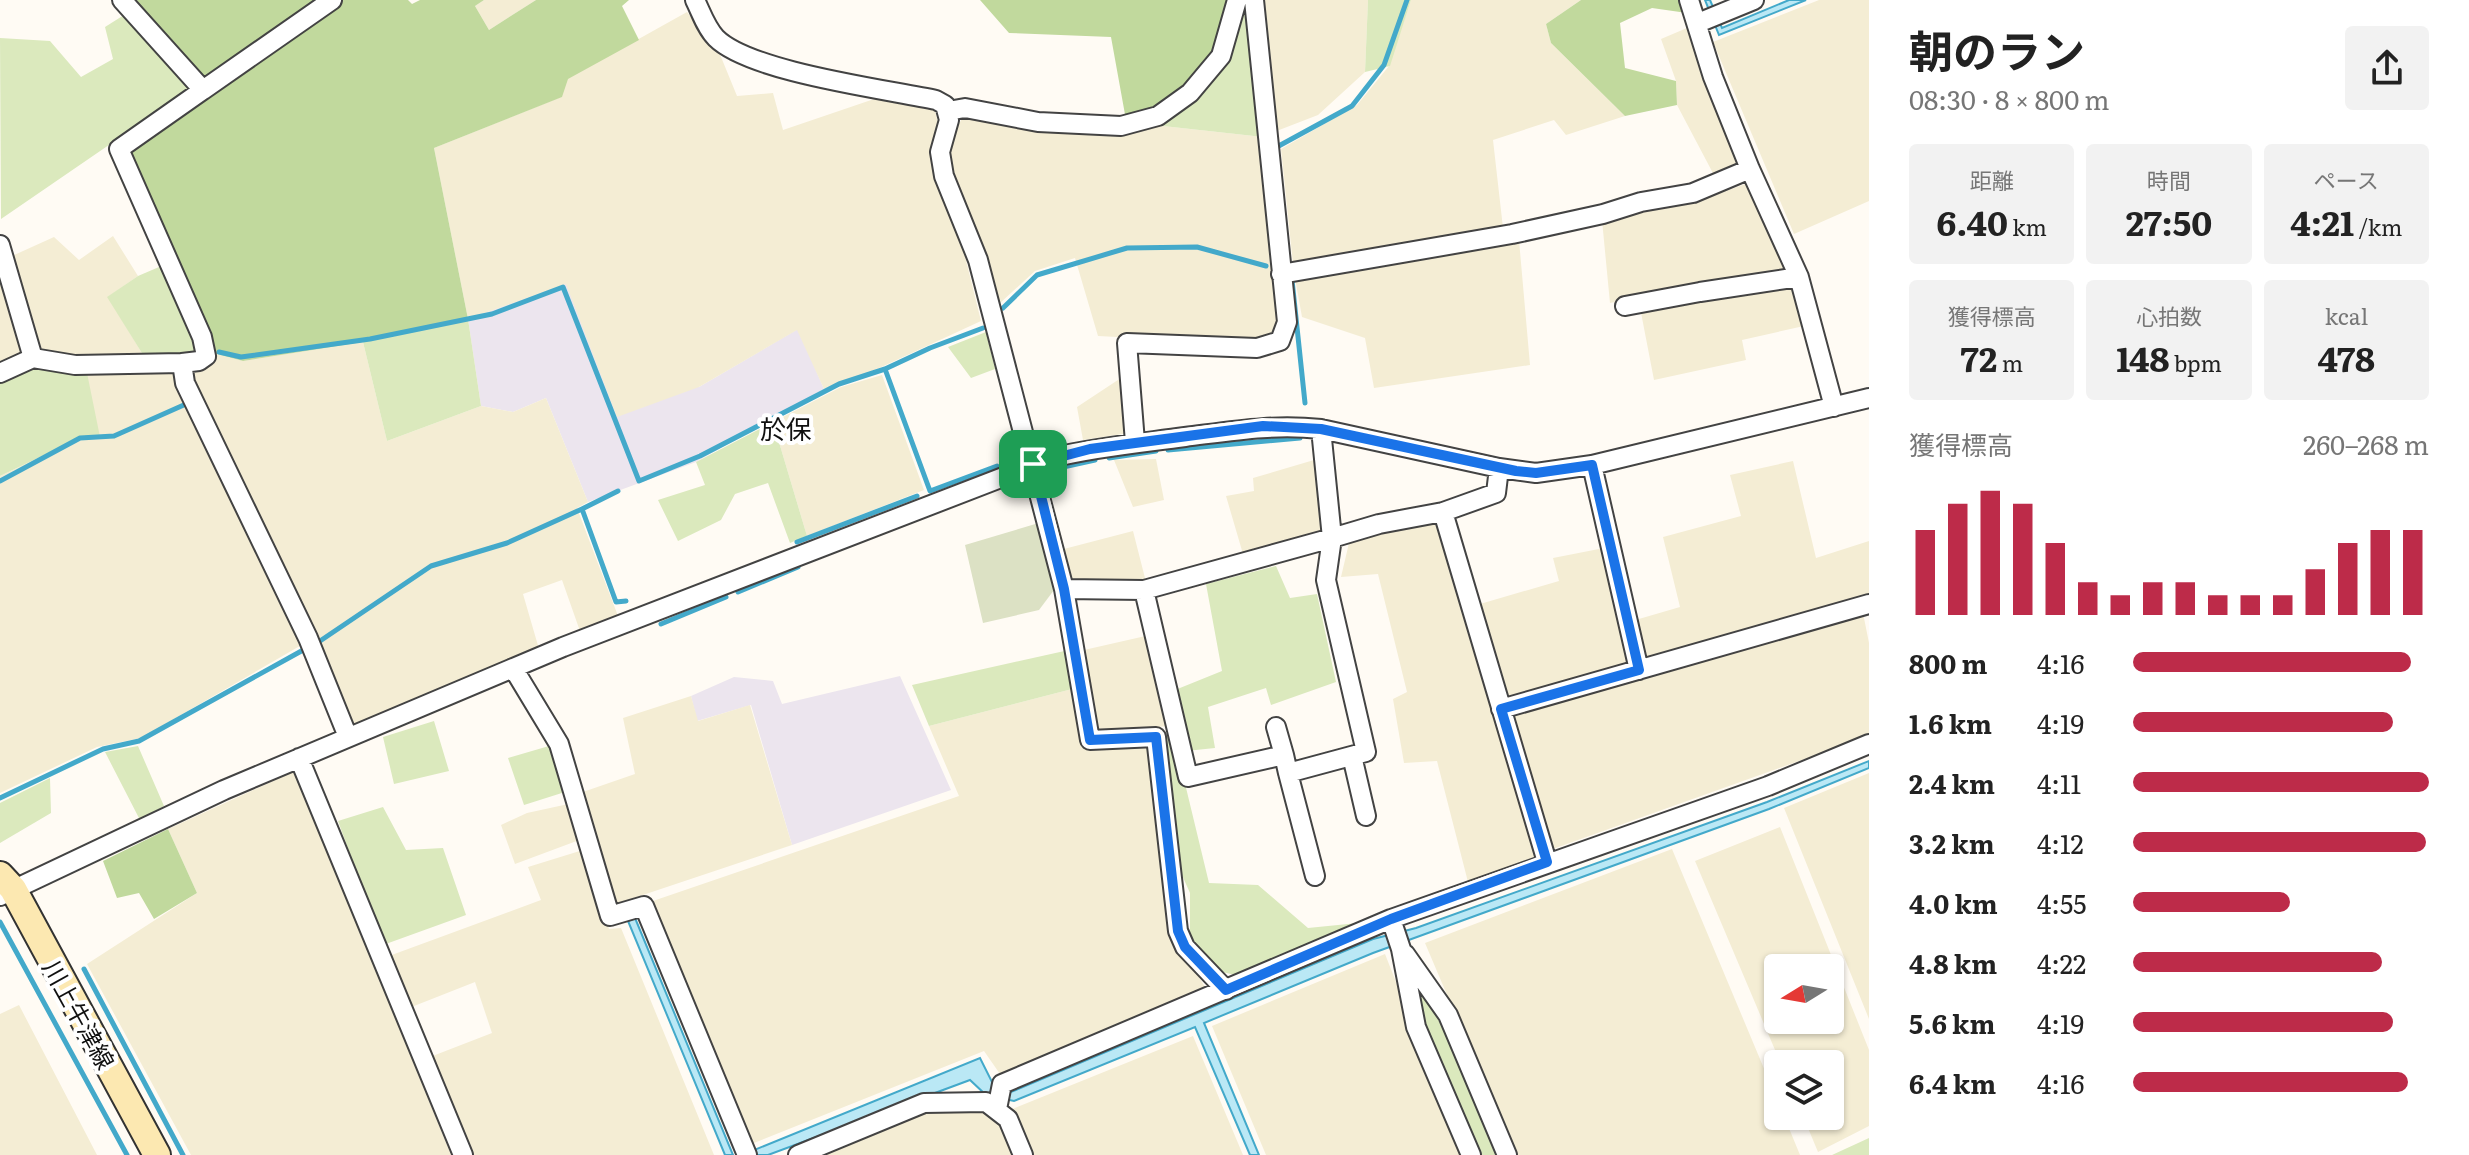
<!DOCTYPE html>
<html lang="ja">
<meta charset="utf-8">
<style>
:root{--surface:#fff;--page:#f2f2f2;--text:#222;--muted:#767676;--accent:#bd2b49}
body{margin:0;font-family:Literata,"Noto Sans JP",serif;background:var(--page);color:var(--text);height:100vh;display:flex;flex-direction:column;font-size:30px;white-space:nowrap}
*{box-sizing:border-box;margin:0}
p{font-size:26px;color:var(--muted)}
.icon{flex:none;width:44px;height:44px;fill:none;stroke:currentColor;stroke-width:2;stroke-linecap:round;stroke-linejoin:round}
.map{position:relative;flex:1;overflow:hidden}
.sheet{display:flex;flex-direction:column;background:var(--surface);width:600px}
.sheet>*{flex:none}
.needle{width:52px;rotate:259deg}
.tools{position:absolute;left:1764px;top:954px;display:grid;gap:16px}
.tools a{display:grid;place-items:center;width:80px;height:80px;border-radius:8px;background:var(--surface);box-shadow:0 2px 6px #0004;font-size:40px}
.pin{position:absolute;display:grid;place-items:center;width:68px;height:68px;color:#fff;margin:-34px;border-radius:16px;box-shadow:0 4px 12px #0006}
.round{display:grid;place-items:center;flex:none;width:84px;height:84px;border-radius:8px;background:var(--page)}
.overview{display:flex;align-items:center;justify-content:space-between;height:136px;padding:0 40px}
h1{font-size:44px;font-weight:700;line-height:60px}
.stats{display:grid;grid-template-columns:repeat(3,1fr);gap:12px;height:136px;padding:8px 40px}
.stats div{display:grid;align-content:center;border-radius:8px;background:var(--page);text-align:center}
.stats b{font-size:34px;font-weight:700}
.stats small{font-size:22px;font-weight:400}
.stats p{font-size:22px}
.chart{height:224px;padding:16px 40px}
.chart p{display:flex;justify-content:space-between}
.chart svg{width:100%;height:144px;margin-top:8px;stroke:var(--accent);stroke-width:6}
ul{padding:0 40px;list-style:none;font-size:26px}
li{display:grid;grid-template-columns:128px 96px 1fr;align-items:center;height:60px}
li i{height:20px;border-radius:10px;background:var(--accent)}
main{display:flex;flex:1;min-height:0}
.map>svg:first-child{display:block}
</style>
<main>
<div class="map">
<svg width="1869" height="1155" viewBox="0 0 1869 1155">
<rect width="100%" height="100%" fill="#fffbf4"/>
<path fill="#ece5ee" d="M566,283L699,387L798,329L824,389L696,462L588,502L546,398L513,412L481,406L468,319Z
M900,676L951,790L792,845L751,705L697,721L691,696L734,677L773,681L782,704Z"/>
<path fill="#f4edd4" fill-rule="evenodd" d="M484,0H536L489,30L475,6Z
M1259,0H1368L1365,72L1318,115L1274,132Z
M1411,0H1581L1546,24L1551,43L1625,116L1566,135L1554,120L1493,140L1503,228L1293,264L1281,149L1357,105L1389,66Z
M1819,0H1869V201L1794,234L1713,42Z
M687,12L719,52L737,96L773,93L783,130L880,97L934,107L938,123L932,164L962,244L981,321L875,370L824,389L797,330L699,387L617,417L566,284L468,319L434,148L561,97L567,79Z
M1694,25L1744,164L1715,177L1677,105L1676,81L1661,39Z
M964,115L997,124L1126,131L1154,125L1263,137L1282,321L1272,337L1252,344L1098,336L1075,258L1035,271L998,305L954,180L947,145Z
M1751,182L1790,271L1804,326L1742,340L1746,360L1654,380L1638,297L1610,303L1602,220L1709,197Z
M113,236L138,276L108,297L145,358L77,360L39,354L12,256L54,237L79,260Z
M1519,240L1530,365L1374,388L1365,338L1302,317L1295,278Z
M0,257L25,354L0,366Z
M363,342L387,441L481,406L513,412L546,398L588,502L577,508L618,616L581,634L562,580L523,594L539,649L353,727L192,376L213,353L243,361Z
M173,367L305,643L141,738L97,747L0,793V476L80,438L86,368Z
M882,375L924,490L807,536L773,422L841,387Z
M1124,376L1129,433L1083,440L1077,407Z
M1156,459L1164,500L1133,507L1114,460Z
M1314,460L1325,533L1243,554L1226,496L1254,491L1253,478Z
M1793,461L1816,558L1869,541V597L1643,661L1632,621L1680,607L1663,537L1741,516L1730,475Z
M1441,518L1537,856L1468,882L1437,761L1404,763L1393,699L1407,692L1378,574L1341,577L1349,543L1377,529Z
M1133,531L1146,582L1070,583L1060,550Z
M1604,548L1629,666L1506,701L1480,604L1559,581L1553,558Z
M1863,613L1869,643V736L1550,850L1511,716Z
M1150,635L1169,726L1096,733L1084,650Z
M1076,688L1087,745L1148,742L1172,935L1207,990L1000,1074L984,1051L749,1145L650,902L959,796L929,726Z
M691,696L698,721L750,705L792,845L613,905L580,793L635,774L623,718Z
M295,771L451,1155H191L87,964L197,893L168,829Z
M1869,773V1019L1784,808Z
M573,803L582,839L515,864L501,825L527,813Z
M1780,827L1869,1050V1126L1818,1152L1803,1116H1830V1064H1781L1695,861ZM1778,968H1830V1020H1778Z
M1672,849L1778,1102V1116H1784L1800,1155H1515L1425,943Z
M583,850L609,929L621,928L714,1155H470L430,1057L492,1033L475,982L409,1008L389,956L541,900L528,867Z
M1385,954L1464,1155H1266L1212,1026Z
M19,1005L97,1155H0V1014Z
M1193,1036L1243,1155H1029L1010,1110Z
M929,1108L984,1109L1000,1121L1014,1155H817Z"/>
<path fill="#dbe9bd" d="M1368,0H1411L1390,66L1365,72Z
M1242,3L1249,4L1263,137L1154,125Z
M124,15L192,88L1,219L0,38L50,41L81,77L113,59L105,27Z
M166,264L200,351L188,357L145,358L107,297L138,276Z
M468,319L481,406L387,441L363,342Z
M986,332L995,369L971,378L948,347Z
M38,364L86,368L100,437L80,438L0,476V381Z
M773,422L807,536L790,543L768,483L735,494L721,520L678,541L658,500L705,485L696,462Z
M1276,566L1290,598L1317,594L1336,682L1271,705L1266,688L1208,707L1215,748L1186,751L1175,690L1222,671L1206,584Z
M1069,650L1076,688L929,726L912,685Z
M434,721L449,771L394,784L383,737Z
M1162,735L1174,738L1209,883L1258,885L1308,928L1358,923L1240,976L1213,970L1190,944V893L1174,857Z
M138,746L164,806L140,820L105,752Z
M549,746L565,792L524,805L508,758Z
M50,778L51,813L0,843V803Z
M383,807L406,850L443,848L466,915L383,945L338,821Z
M1413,981L1442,1017L1501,1155H1477L1421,1024Z
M1869,1138V1155H1832Z"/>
<path fill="#c1d99d" d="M134,0H408L412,4L420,0H484L475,6L489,30L536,0H629L622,6L639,40L568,79L562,97L434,148L468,319L363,342L243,361L213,353L129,150L281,45L274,28L205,77Z
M980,0H1229C1225,17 1222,39 1214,55C1195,89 1161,108 1126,120L1111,37L1009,33Z
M1581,0H1683L1687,13L1652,8L1620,23L1625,68L1676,81L1677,105L1625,116L1551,43L1546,24Z
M168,829L197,893L154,919L139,893L117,898L103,861Z"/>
<path fill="#dce1c4" d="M1042,522L1057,586L1039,610L983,623L965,545Z"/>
<path fill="#bae8f5" stroke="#43a9ca" stroke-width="2" d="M1705,0H1710L1722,28L1789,0H1806L1719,35Z
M1869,761V768L1769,809L1373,953L1204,1023L1259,1155H1250L1195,1027L1014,1101L986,1095L970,1080L768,1155H742L980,1058L994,1086L1011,1092L1373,939L1416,928L1767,802Z
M635,918L733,1155H725L628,921Z"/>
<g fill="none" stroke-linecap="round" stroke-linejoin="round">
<path stroke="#43a9ca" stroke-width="5" d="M1275,148L1352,106L1384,65L1407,0
M1292,280L1305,403
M1003,308L1037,275L1127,248L1197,247L1266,266
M219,352L241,357L370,339L492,314L563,287L639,481L700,456L839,384L885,369L930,348L983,328
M885,369L930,491L997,466
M1168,450L1300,438
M1109,458L1156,451
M1045,471L1095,460
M0,481L80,438L114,436L186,404
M582,509L618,491
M797,542L917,496
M738,592L798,567
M661,624L726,597
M320,641L431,566L507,543L582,509L616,602L626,601
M0,798L103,749L139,741L305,649
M0,922L127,1155
M84,969L183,1155"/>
<g stroke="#434343" stroke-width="22">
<path id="street" d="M122,0L203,90L332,0
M695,0C701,12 706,28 716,38C750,72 884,89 936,100L945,105L949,120L940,152L944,176L978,260L1064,589L1144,590L1332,538L1321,429
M1689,0L1713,77L1750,169L1799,277L1834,407
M1698,23L1754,0
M203,90L119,149L202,337L206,356L199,361L182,363L185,383L308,638L348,737
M948,111L965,108L1038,122L1121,126L1158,116L1190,93L1221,56L1237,0
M0,245L33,358L0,373
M1281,274L1512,234L1603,214L1641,202L1693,193L1750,169
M1625,306L1700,292L1799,277
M33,358L75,365L182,363
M1135,442L1127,343L1257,348L1280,341L1287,322L1254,0
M1592,465L1639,670
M1443,512L1547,862
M1064,589L1090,740L1156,737L1178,931L1185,947L1226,990
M1144,590L1188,777L1284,755L1288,773L1366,752L1326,580L1332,538L1379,524L1443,512L1496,493L1499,468
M513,668L559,744L610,916L644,906L747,1155
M1501,709L1869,604
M1276,727L1284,755
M1352,756L1366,816
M299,758L463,1155
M1288,773L1315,876
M0,896L224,790L563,647L1055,457C1098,447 1141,443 1185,437C1233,431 1272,424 1321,429L1499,468L1536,473L1592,465L1869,398
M1391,919L1401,949L1416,1027L1471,1155
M1405,954L1448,1015L1507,1155
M997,1109L1002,1084L1391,919L1768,786L1869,744
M798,1155L924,1103L986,1102L1008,1119L1023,1155"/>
</g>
<g stroke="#323232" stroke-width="30">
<path id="secondary" d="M0,875L13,889L157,1155"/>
</g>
<use href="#street" stroke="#fff" stroke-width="18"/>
<use href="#secondary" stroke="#fce8b1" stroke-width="26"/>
</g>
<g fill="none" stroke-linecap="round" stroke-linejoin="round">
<g stroke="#fff" stroke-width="16">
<path id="route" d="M1263,426L1321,429L1516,471L1536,473L1592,465L1639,670L1501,709L1547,862L1391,919L1226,990L1185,947L1178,931L1156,737L1090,740L1064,589L1033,464L1090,449Z"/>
</g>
<use href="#route" stroke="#1a73e8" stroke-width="10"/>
</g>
<g text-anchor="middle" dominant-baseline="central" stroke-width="8" stroke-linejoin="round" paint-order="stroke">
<g font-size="24" fill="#101010" stroke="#fff">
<text transform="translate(80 1014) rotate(61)">川上牛津線</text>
</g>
<g font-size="26" fill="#101010" stroke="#fff">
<text x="786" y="427">於保</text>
</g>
</g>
</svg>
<div class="tools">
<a><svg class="needle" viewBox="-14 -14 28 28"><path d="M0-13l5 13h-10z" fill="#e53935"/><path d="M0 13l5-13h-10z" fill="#767676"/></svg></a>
<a><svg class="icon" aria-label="layers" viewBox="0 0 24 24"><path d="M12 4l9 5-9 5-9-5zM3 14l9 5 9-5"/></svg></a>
</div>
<div class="pin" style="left:1033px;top:464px;background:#1e9e55"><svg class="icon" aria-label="arrive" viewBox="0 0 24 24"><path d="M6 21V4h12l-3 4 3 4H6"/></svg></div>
</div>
<section class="sheet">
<div class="overview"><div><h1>朝のラン</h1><p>08:30 · 8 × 800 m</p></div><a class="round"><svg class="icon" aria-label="share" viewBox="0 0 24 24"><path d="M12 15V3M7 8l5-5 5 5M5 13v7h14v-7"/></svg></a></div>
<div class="stats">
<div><p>距離</p><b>6.40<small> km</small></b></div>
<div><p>時間</p><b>27:50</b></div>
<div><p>ペース</p><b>4:21<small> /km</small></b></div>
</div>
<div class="stats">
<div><p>獲得標高</p><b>72<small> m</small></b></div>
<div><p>心拍数</p><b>148<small> bpm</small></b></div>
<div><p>kcal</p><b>478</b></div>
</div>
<div class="chart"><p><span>獲得標高</span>260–268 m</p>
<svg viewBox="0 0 160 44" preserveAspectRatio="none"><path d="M5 44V18M15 44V10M25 44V6M35 44V10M45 44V22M55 44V34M65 44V38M75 44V34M85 44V34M95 44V38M105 44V38M115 44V38M125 44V30M135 44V22M145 44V18M155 44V18"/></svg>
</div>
<ul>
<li><b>800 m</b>4:16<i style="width:94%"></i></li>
<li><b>1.6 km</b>4:19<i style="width:88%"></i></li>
<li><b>2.4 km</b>4:11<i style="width:100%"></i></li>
<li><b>3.2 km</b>4:12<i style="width:99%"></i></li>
<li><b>4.0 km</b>4:55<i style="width:53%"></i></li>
<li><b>4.8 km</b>4:22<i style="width:84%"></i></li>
<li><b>5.6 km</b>4:19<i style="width:88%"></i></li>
<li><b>6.4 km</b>4:16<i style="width:93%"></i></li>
</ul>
</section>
</main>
